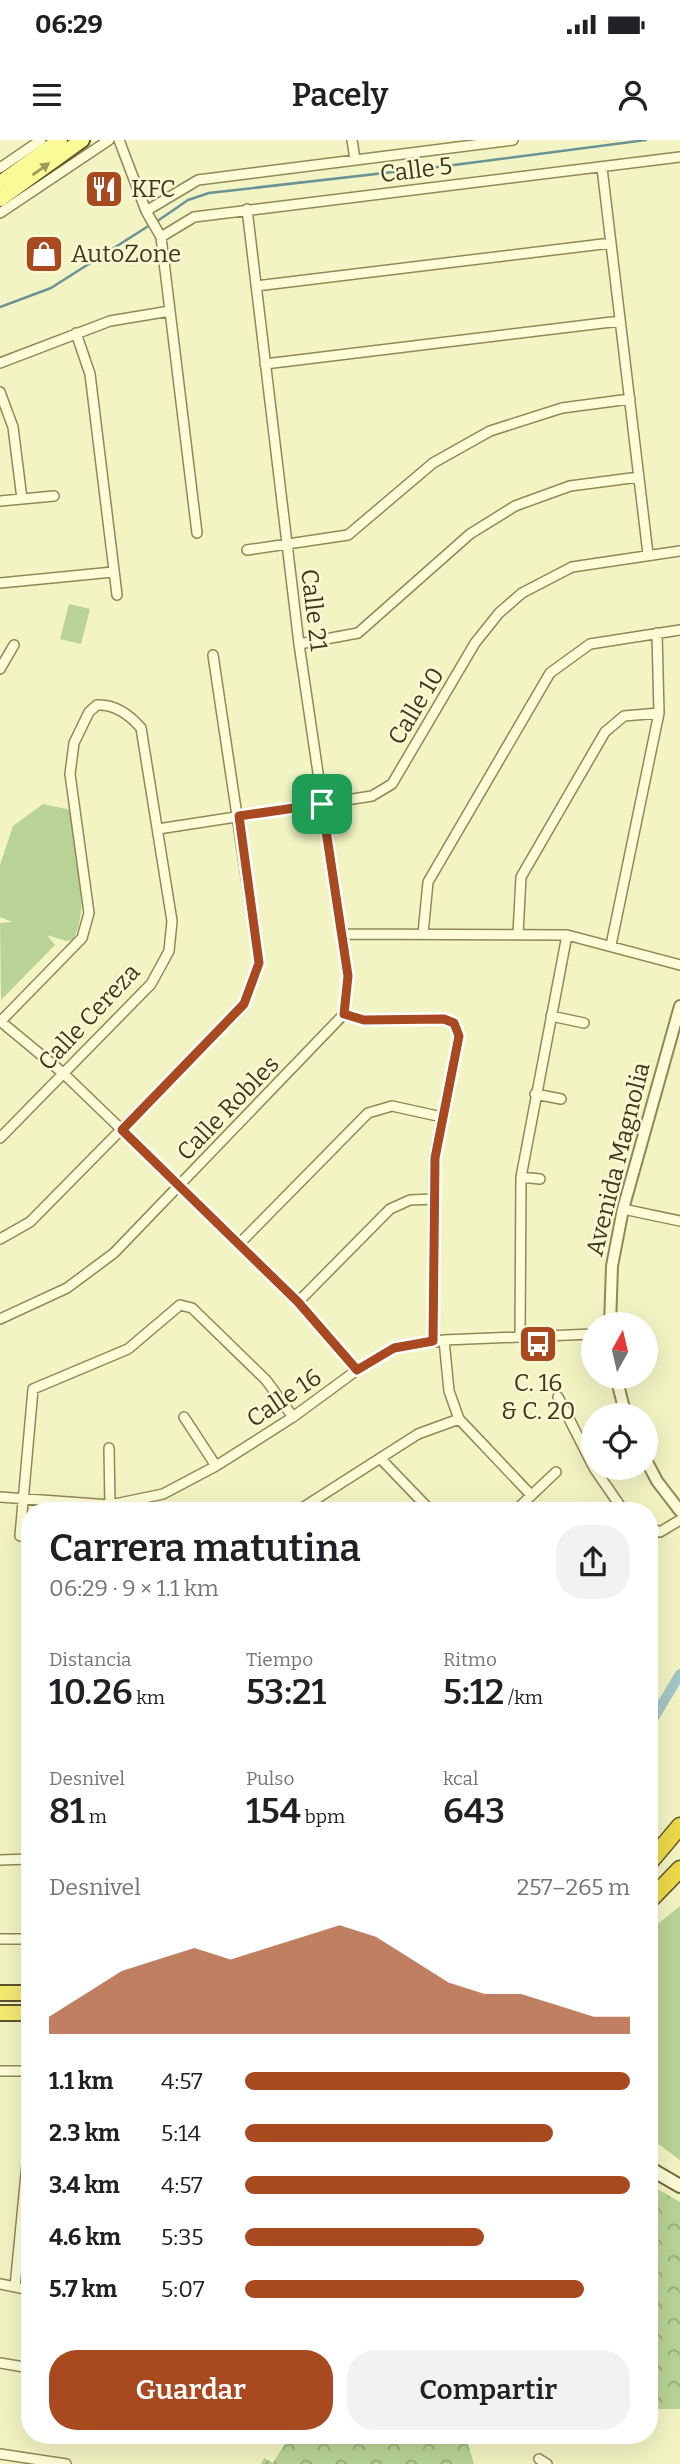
<!DOCTYPE html>
<html lang="es">
<meta charset="utf-8">
<style>
:root{--surface:#fff;--page:#f2f2f2;--text:#202124;--muted:#757577;--accent:#a8491f}
body{margin:0;font-family:Bitter,serif;background:var(--page);color:var(--text);height:100vh;display:flex;flex-direction:column;font-size:26px;white-space:nowrap}
*{box-sizing:border-box;margin:0}
p{font-size:23px;color:var(--muted)}
.icon{flex:none;width:38px;height:38px;fill:none;stroke:currentColor;stroke-width:2;stroke-linecap:round;stroke-linejoin:round}
.map{position:relative;flex:1;overflow:hidden}
.details{position:absolute;left:21px;top:1362px;width:637px;height:942px;display:flex;flex-direction:column;background:var(--surface);border-radius:28px;box-shadow:0 7px 28px #0002}
.details>*{flex:none}
.needle{width:46px;rotate:8deg}
.tools{position:absolute;left:581px;top:1172px;display:grid;gap:14px}
.tools a{display:grid;place-items:center;width:77px;height:77px;border-radius:50%;background:var(--surface);box-shadow:0 7px 28px #0002;font-size:35px}
.pin{position:absolute;display:grid;place-items:center;width:60px;height:60px;color:#fff;margin:-30px;border-radius:14px;box-shadow:0 4px 10px #0006}
.round{display:grid;place-items:center;flex:none;width:74px;height:74px;border-radius:28px;background:var(--page)}
.headline{display:flex;align-items:center;justify-content:space-between;height:119px;padding:0 28px}
h1{font-size:38px;font-weight:600;line-height:52px}
.figures{display:grid;grid-template-columns:repeat(3,1fr);gap:10px;height:119px;padding:7px 28px}
.figures div{display:grid;align-content:center}
.figures b{font-size:35px;font-weight:600}
.figures small{font-size:19px;font-weight:400}
.figures p{font-size:19px}
.chart{height:196px;padding:14px 28px}
.chart p{display:flex;justify-content:space-between}
.chart svg{width:100%;height:126px;margin-top:7px;fill:var(--accent);opacity:.7}
.cta{display:flex;gap:14px;margin-top:auto;padding:14px 28px}
.cta a{flex:1;height:80px;border-radius:28px;background:var(--accent);color:#fff;font-size:28px;font-weight:600;line-height:80px;text-align:center}
.cta a+a{background:var(--page);color:var(--text)}
ul{padding:0 28px;list-style:none;font-size:23px}
li{display:grid;grid-template-columns:112px 84px 1fr;align-items:center;height:52px}
li i{height:18px;border-radius:9px;background:var(--accent)}
.status{display:flex;justify-content:space-between;align-items:center;height:49px;padding:0 35px;background:var(--surface);direction:ltr}
.status svg{height:19px;fill:currentColor}
header{display:flex;justify-content:space-between;align-items:center;height:91px;padding:0 28px;background:var(--surface);font-size:32px;font-weight:600}
.map>svg:first-child{display:block}
</style>
<div class="status"><b>06:29</b><svg viewBox="0 0 49 12"><path d="M0 12V9h3v3zM5 12V6h3v6zM10 12V3h3v9zM15 12V0h3v12zM26 1h20v11H26zM47 4h2v5h-2z"/></svg></div>
<header><svg class="icon" aria-label="menu" viewBox="0 0 24 24"><path d="M4 6h16M4 12h16M4 18h16"/></svg>Pacely<svg class="icon" aria-label="person" viewBox="0 0 24 24"><circle cx="12" cy="8" r="4"/><path d="M4 21q1-7 8-7t8 7"/></svg></header>
<div class="map">
<svg width="680" height="2324" viewBox="0 0 680 2324">
<defs>
<pattern id="forest-crowns" width="20" height="18" patternUnits="userSpaceOnUse" patternTransform="scale(1.75)"><rect width="20" height="18" fill="#b8d395"/><path d="M2 6a3 3 0 1 1 6 0M12 15a3 3 0 1 1 6 0" fill="none" stroke="#97ac79"/></pattern>
</defs>
<rect width="100%" height="100%" fill="#f3f4c3"/>
<path fill="url(#forest-crowns)" d="M649,2044L680,2062V2269H649Z
M291,2294H465L474,2324H261L264,2318L273,2323Z"/>
<path fill="#b8d395" d="M69,464L90,469L81,504L60,499Z
M43,664L71,670C76,707 91,768 73,800L66,801L47,795L55,805L1,860L0,783L12,782L0,777V725L13,686Z
M680,1766V2020L649,1997V1791Z"/>
<g fill="none" stroke-linecap="round" stroke-linejoin="round">
<path stroke="#6b9396" stroke-width="2.5" d="M156,82L188,60L209,53L446,26L646,0
M0,167L51,148L150,85"/>
<path stroke="#a5c5c6" stroke-width="10" d="M649,1586L680,1534"/>
<g stroke="#918857" stroke-width="12">
<path id="minor" d="M119,0L146,71L161,97L197,393
M352,0L355,19
M0,28L41,0
M602,28L648,414
M247,69L299,504L348,836L344,874
M146,71L198,40L513,0
M0,73L109,0
M161,97L194,77L680,17
M256,146L611,103
M76,193L90,234L117,455
M0,223L110,181L170,171
M265,224L620,181
M0,252L13,287L22,359
M0,361L54,356
M247,410L348,395L433,323L490,291L562,268L630,259
M0,443L113,432
M299,504L358,493L470,394L515,366L570,346L639,337
M0,529L14,505
M158,689L372,656L392,644L475,503L499,473L522,453L572,427L680,411
M341,794L567,795L680,825
M423,794L428,742L550,533L590,504L680,490
M518,794L521,737L605,592L624,576L659,573
M611,805L659,573L657,493
M344,874L364,880L444,879L454,883L459,896L434,1018L433,1201
M551,876L584,883
M0,881L63,933L180,1046L298,1162L357,1230
M0,882L82,798L89,773L70,634L74,603L89,572L97,565C115,564 129,574 141,588L172,781L169,811L151,844L0,998
M535,954L561,959
M521,1037L540,1039
M623,1069L680,1081
M0,1099L30,1082L244,865L259,823L213,515
M239,1104L368,973L392,966L442,977
M298,1162L390,1069L410,1060L434,1059
M0,1179L67,1148L114,1113L344,874
M520,1197L521,1037L567,795
M444,1200L449,1251L459,1279L531,1355
M558,1257L593,1326
M184,1277L216,1326
M109,1308L110,1365
M380,1318L430,1370
M594,1328L623,1370
M0,1357L110,1365L163,1354L216,1326L293,1277L357,1230L394,1208L444,1200L593,1194
M299,1370L418,1294L459,1279
M516,1370L556,1332
M649,1387L660,1392L680,1380
M20,1396L33,1249L128,1209L180,1165L192,1168L266,1240L293,1277
M0,1720L30,1719
M0,1799H30
M0,1931H30
M0,2144L30,2150
M15,2147L30,1993
M0,2223L30,2228
M0,2314L66,2324
M539,2319L547,2324"/>
</g>
<g stroke="#918857" stroke-width="14">
<path id="tertiary" d="M610,1185L612,1126L623,1069L680,866
M616,1237L626,1276
M646,1320L657,1341L680,1371"/>
</g>
<g stroke="#72683a" stroke-width="16">
<path id="secondary" d="M649,2028L680,2046"/>
</g>
<g stroke="#5e532b" stroke-width="18">
<path id="primary" d="M0,43L60,0
M0,59L82,0"/>
</g>
<g stroke="#5e532b" stroke-width="18">
<path id="trunk" d="M0,1853H30
M0,1873H30"/>
</g>
<g stroke="#5e532b" stroke-width="19">
<path id="motorway" d="M649,1723L680,1686
M649,1761L680,1729"/>
</g>
<use href="#minor" stroke="#fcfdd7" stroke-width="9"/>
<use href="#tertiary" stroke="#fcfdd7" stroke-width="10"/>
<use href="#secondary" stroke="#fcfdd7" stroke-width="12"/>
<use href="#primary" stroke="#fafb96" stroke-width="14"/>
<use href="#trunk" stroke="#f4ea70" stroke-width="14"/>
<use href="#motorway" stroke="#edd949" stroke-width="16"/>
</g>
<defs><path id="oneway-solid" d="M-6-.8H1V-3.2L6.5 0L1 3.2V.8H-6Z" transform="scale(1.75)"/></defs>
<use fill="#9c9a5a" href="#oneway-solid" transform="translate(41 29) rotate(-36)"/>
<g fill="none" stroke-linecap="round" stroke-linejoin="round">
<g stroke="#fff" stroke-width="14">
<path id="route" d="M322,664L348,836L344,874L364,880L444,879L454,883L459,896L435,1018L433,1201L394,1208L357,1230L298,1162L122,990L244,864L259,823L239,676Z"/>
</g>
<use href="#route" stroke="#a8491f" stroke-width="9"/>
</g>
<defs>
<g id="restaurant-square" transform="scale(2.0125)"><rect x="-9" y="-9" width="18" height="18" rx="4" fill="#a8491f" stroke="#f9fad3"/><path d="M-5-6h1v4h1v-4h1v4h1v-4h1v5L-1.5 .5V6h-2V.5L-5-1ZM5-6V6H3V1.5H1.5Q1.5-4 5-6Z" fill="#fff"/></g>
<g id="shop-square" transform="scale(2.0125)"><rect x="-9" y="-9" width="18" height="18" rx="4" fill="#a8491f" stroke="#f9fad3"/><path d="M-5-2.5h2.3a2.7 3.5 0 0 1 5.4 0H5L5.5 6h-11ZM-1.5-2.5h3a1.5 2.3 0 0 0-3 0Z" fill="#fff"/></g>
<g id="bus-square" transform="scale(2.0125)"><rect x="-9" y="-9" width="18" height="18" rx="4" fill="#a8491f" stroke="#f9fad3"/><path d="M-5-6H5V4H4V6H2V4H-2V6H-4V4H-5ZM-3.5-4V0h7V-4ZM-3.5 1.2v1.5H-2V1.2ZM2 1.2v1.5H3.5V1.2Z" fill="#fff"/></g>
</defs>
<g fill-rule="evenodd">
<use href="#restaurant-square" x="104" y="49"/>
<use href="#shop-square" x="44" y="114"/>
<use href="#bus-square" x="538" y="1204"/>
</g>
<g text-anchor="middle" dominant-baseline="central" stroke-width="5" stroke-linejoin="round" paint-order="stroke">
<g font-size="24" fill="#3f381d" stroke="#f9fad3">
<text transform="translate(416 30) rotate(-7)">Calle 5</text>
<text transform="translate(314 470) rotate(83)">Calle 21</text>
<text transform="translate(416 566) rotate(-59)">Calle 10</text>
<text transform="translate(89 877) rotate(-47)">Calle Cereza</text>
<text transform="translate(228 968) rotate(-46)">Calle Robles</text>
<text transform="translate(618 1019) rotate(-76)">Avenida Magnolia</text>
<text transform="translate(284 1258) rotate(-34)">Calle 16</text>
</g>
<g font-size="24" fill="#3f381d" stroke="#f9fad3" text-anchor="start">
<text x="131" y="49">KFC</text>
<text x="71" y="114">AutoZone</text>
<text x="538" y="1243" text-anchor="middle">C. 16<tspan x="538" dy="28">&amp; C. 20</tspan></text>
</g>
</g>
</svg>
<div class="tools">
<a><svg class="needle" viewBox="-14 -14 28 28"><path d="M0-13l5 13h-10z" fill="#e53935"/><path d="M0 13l5-13h-10z" fill="#757577"/></svg></a>
<a><svg class="icon" aria-label="locate" viewBox="0 0 24 24"><circle cx="12" cy="12" r="6"/><path d="M12 2v4M12 18v4M2 12h4M18 12h4"/></svg></a>
</div>
<div class="pin" style="left:322px;top:664px;background:#1e9e55"><svg class="icon" aria-label="arrive" viewBox="0 0 24 24"><path d="M6 21V4h12l-3 4 3 4H6"/></svg></div>
<section class="details">
<div class="headline"><div><h1>Carrera matutina</h1><p>06:29 · 9 × 1.1 km</p></div><a class="round"><svg class="icon" aria-label="share" viewBox="0 0 24 24"><path d="M12 15V3M7 8l5-5 5 5M5 13v7h14v-7"/></svg></a></div>
<div class="figures">
<div><p>Distancia</p><b>10.26<small> km</small></b></div>
<div><p>Tiempo</p><b>53:21</b></div>
<div><p>Ritmo</p><b>5:12<small> /km</small></b></div>
</div>
<div class="figures">
<div><p>Desnivel</p><b>81<small> m</small></b></div>
<div><p>Pulso</p><b>154<small> bpm</small></b></div>
<div><p>kcal</p><b>643</b></div>
</div>
<div class="chart"><p><span>Desnivel</span>257–265 m</p>
<svg viewBox="0 0 160 44" preserveAspectRatio="none"><path d="M0 44V38L10 30L20 22L30 18L40 14L50 18L60 14L70 10L80 6L90 10L100 18L110 26L120 30L130 30L140 34L150 38L160 38V44z"/></svg>
</div>
<ul>
<li><b>1.1 km</b>4:57<i style="width:100%"></i></li>
<li><b>2.3 km</b>5:14<i style="width:80%"></i></li>
<li><b>3.4 km</b>4:57<i style="width:100%"></i></li>
<li><b>4.6 km</b>5:35<i style="width:62%"></i></li>
<li><b>5.7 km</b>5:07<i style="width:88%"></i></li>
</ul>
<div class="cta"><a>Guardar</a><a>Compartir</a></div>
</section>
</div>
